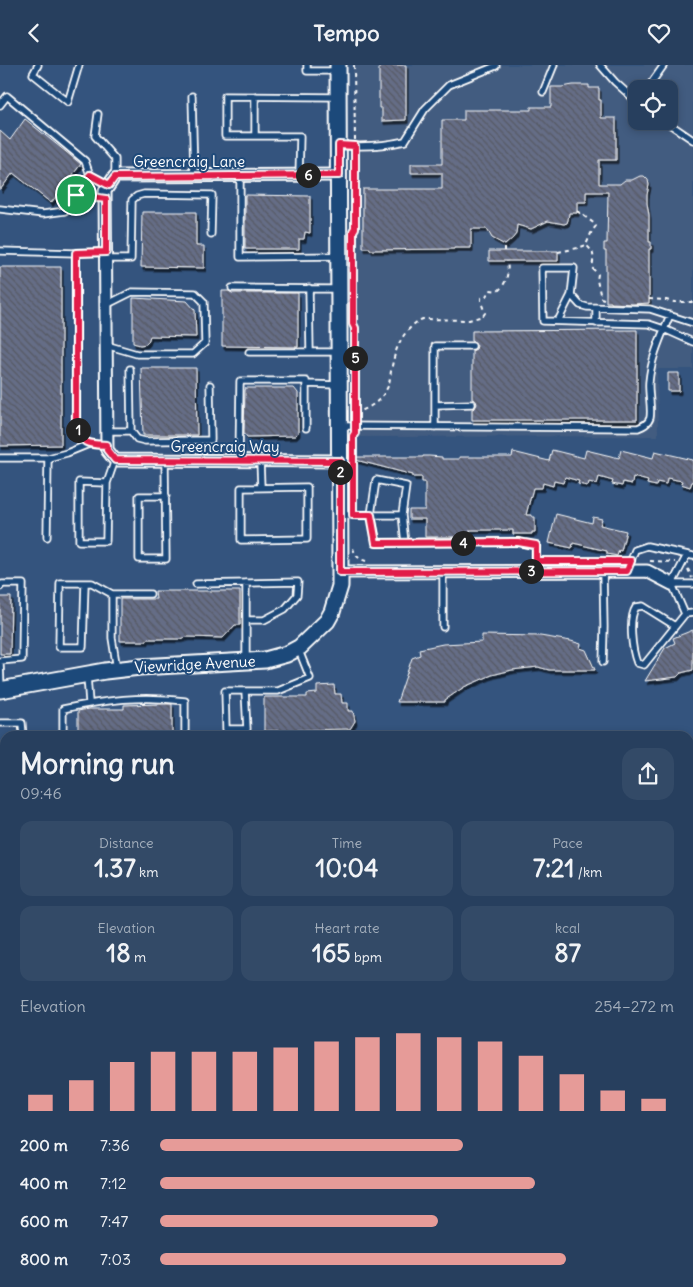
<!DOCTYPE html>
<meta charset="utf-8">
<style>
:root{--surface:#273f5e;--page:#334a67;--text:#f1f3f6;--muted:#a4afbc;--line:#435873;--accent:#e69b98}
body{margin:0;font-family:Delius,sans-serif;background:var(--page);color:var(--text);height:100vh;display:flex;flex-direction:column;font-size:19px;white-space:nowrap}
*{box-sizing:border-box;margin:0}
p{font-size:16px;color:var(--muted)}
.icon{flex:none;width:28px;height:28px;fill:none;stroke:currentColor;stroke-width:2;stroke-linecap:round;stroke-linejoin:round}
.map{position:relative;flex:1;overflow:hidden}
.details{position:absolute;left:0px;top:666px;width:694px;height:556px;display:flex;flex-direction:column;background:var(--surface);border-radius:15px 15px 0 0;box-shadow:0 2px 8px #0003,0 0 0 1px var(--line)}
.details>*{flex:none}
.fabs{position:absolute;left:628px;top:15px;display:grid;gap:10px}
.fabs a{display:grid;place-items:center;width:50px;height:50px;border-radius:10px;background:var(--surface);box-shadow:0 2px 8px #0003,0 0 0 1px var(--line);font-size:25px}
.pin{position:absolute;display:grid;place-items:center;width:42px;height:42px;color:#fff;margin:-21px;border:2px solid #fff;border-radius:50%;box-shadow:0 1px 5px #0007}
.km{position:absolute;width:25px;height:25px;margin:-12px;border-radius:50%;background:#222;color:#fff;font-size:14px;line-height:25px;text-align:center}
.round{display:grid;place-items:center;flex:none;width:52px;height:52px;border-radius:15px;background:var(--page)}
.summary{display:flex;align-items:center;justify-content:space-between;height:85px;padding:0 20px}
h1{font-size:28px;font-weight:700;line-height:38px}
.figures{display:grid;grid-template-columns:repeat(3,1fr);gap:8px;height:85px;padding:5px 20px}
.figures div{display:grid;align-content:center;border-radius:12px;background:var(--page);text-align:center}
.figures b{font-size:25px;font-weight:700}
.figures small{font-size:14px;font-weight:400}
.figures p{font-size:14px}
.chart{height:140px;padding:10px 20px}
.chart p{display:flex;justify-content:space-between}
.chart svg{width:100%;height:90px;margin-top:5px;stroke:var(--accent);stroke-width:6}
ul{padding:0 20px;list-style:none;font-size:16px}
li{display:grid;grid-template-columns:80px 60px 1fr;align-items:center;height:38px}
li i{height:12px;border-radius:6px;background:var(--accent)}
header{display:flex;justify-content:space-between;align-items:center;height:65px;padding:0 20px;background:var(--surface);font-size:22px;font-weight:700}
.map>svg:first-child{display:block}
</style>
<header><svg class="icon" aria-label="back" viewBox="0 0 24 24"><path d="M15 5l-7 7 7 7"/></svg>Tempo<svg class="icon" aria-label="heart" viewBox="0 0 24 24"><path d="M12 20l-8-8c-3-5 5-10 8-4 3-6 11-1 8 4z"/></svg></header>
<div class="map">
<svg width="693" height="1222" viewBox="0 0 693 1222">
<defs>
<pattern id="grass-tufts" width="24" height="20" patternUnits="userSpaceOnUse" patternTransform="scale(1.25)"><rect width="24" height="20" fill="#59838a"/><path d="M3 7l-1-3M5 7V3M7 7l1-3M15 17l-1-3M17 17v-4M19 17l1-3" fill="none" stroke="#536a6e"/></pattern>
<pattern id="building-back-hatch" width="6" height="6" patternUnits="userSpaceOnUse" patternTransform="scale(1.25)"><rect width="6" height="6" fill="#656d86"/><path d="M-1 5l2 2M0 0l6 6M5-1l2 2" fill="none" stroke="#565963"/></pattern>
<filter id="shadow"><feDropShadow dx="2" dy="3.5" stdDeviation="0" flood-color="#0009"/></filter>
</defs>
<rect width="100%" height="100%" fill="#34547e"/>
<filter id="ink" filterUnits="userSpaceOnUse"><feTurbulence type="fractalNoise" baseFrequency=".02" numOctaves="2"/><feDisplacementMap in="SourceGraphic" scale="10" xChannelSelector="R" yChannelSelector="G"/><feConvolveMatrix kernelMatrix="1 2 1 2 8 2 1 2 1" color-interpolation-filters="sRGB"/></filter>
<g filter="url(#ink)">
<path fill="#435c80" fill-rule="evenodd" d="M353,0H693V304H657L658,371L354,372ZM636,24H669V56H636Z
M693,780V877L689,879V782Z
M0,908H5V1013H0Z"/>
<path fill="url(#grass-tufts)" stroke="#acc1c4" d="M693,897V1182H689V898Z
M5,1022V1218H689V1209L693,1214V1222H0V1023Z"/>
<path fill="url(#building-back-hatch)" stroke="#fff" filter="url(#shadow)" d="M379,0H406V55L382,56V43H379Z
M573,20H589V23H599V35H601V53H616V95H599V119H620L625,115H632L640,111H644L648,115L649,120L647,130V138L649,150V177H651V184H649V238L633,239L611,238V237H606V186H604V178H607L608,127H586V137H577V148H569L568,155L567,158L564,159L548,156L531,164L517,160L516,169L513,173L505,180L492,173L487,164H471V183H454V184L370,185V183H363V124H442V108H411V99H442V55H464V45H531V42H551V22H562Z
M25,54L81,99L51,138L13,108L0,125V66L10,75Z
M245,130L310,131V168L305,167L304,174H299V184H245Z
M142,147H196V181H204V203L141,202Z
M489,186H558V196H489Z
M0,202H61V380L0,381Z
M222,226H229L232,228H298V282L222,281Z
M133,233L187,236L195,245L196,272L150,271L148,277L146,279L140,280L133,278Z
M637,265V355H472V344L475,343L477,339L476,336L472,334V286L476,284L477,281L475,277L472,276V266Z
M141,303H196L197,370H143Z
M668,308H679V326H668Z
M246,323H294L298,328V368L295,371L247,372L244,368L245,325Z
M552,385L584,393L586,385L619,393L621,385L653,393L655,386L693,395V417H692L690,422L681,419L682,416L667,413L666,419L657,417L656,421L647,419L648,416L633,412L632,419L623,417L622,421L612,419L613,416L599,412L597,419L589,417L588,421L578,419L579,416L565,412L563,418L554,416L553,421L543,418L542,423H533L526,450H532V452H535V467H532V469H513V465H470V472H425V454H409V445H425V417H422V412H413V410L352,394V392H423V391H429L442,392V394H459V392H512L513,387L549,396Z
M556,449L592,458L593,452L602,454L600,460L626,466L621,486L619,485L617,491L607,489V486L573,478L572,483L549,478Z
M155,526H240V560H235L223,573L187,572L180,574H147V576H120V534H156Z
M0,532H11L10,589H0Z
M693,565V605L681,608L677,612L645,616L665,583L675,578L673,573Z
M482,570L540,571L571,576L581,579L580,583L586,585L595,605H549L538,602L512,605L492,610L464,622L445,635V637H397L412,593L420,590L419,584L443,579L482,577Z
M334,620L335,629H341L342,638H348V646H353L355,656L350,664L264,666V632H307V629L317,628V621Z
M162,639H172V671H78V646L88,644H124V640Z"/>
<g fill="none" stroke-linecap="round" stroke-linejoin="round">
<g stroke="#fff" stroke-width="9">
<path id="service" d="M38,0L33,9L68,37L79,0
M307,0V6H337
M600,0L615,17L636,36
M647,24L664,0
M543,27L554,0
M192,31L194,111
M0,40L7,31L85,96L90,110L109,120
M98,49L95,71L115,94V111
M665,56L693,75
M255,71V31
M339,80C361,82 383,81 405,76L425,44L449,20L496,1
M240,111V192L339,191
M299,111L300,71H225V31L337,32
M76,130L105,134
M0,144L43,149L65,146L90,110
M0,186L76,188
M106,187L76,188V360C83,380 87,379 107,380
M106,194H131L132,135L137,131L144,129L212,130L211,169
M232,223L337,224
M309,223L310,287
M106,240L132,227L195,228L204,237L205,278L193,289H137L106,280
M596,243V258
M558,256L571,230
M693,258L650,244L587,242L580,240L571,230L574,203H542L543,256L649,259L664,264L693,277
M249,287H338
M306,319L338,320
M435,340L472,339
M341,361L638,363C643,361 648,359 650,353C652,343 648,328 649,317C651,293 661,272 670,250
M435,362V281H472
M107,366H131L130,304
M131,366L137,374L145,376L211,375L210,320
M0,393H48L67,388L89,379
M165,395L166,494H139V431H166
M239,396L240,316H306V363
M260,396L261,422
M107,418L79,417V476H106L107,418L115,395
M307,422V474L241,475V423Z
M341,450H402
M47,472L48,393
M405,478L402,450L406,421L376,415L371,450L377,478L517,477L536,481L535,506
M603,506L604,562L603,597
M627,506L635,485L647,481L693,491
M85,518L83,582H59L60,518H92L112,529
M246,518V594
M196,519L298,517L297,530L285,544L264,555H246
M672,519H693
M0,522L2,519H23L22,594L0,596
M685,549L672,519L687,490
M675,561L643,541L636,542C628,554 632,585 637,598L644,600L685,549L693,548
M443,562V507
M0,598L1,624
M117,604L112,573V529H150
M87,611L89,638
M245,626L247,664H226L225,626H278L310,613L298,583
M0,658H22L23,671
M63,671V644C104,635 143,630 185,636V671
M0,684H5
M689,729L690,734L689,739
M0,840L5,841
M0,928H5
M0,998H5
M649,1218L652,1222
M639,1222L642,1218"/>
</g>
<g stroke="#fff" stroke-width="15">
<path id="minor" d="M339,110L115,111L105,126L107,385L115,395L340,396
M340,507L647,506L672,519"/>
</g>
<g stroke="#fff" stroke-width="19">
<path id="tertiary" d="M0,625L105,606L140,602L265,595L287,589L300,582L327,556L332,547L340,521V507L338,0"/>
</g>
<g stroke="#fff" stroke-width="20">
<path id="secondary" d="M689,768L693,767
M0,900L5,899"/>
</g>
<g stroke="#fff" stroke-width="25">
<path id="motorway" d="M689,1008L693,1006
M689,1081L693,1080
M689,1100H693
M0,1149L5,1148
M0,1215L5,1214"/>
</g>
<path stroke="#fff" stroke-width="2" stroke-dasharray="4 4" stroke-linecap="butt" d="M354,0L355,75
M355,89V163L353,166V259L355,263V354
M577,146L595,159L596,161L592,166L586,180C595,188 594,191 592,203L598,209L597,215L601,233L604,234
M504,182V187
M558,187L578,183L586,180
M649,234L666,235L674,237H693
M355,348C368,344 380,337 386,325C390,319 390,312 391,306C394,290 398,275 410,263C414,259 417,256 423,254L469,255L483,251L485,248L481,237V233L486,231L490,225L498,226C507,218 509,208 507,196
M353,405V371L355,368
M353,483C355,490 358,494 366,496
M650,496L675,497
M688,504L692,513"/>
<use href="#service" stroke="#1f4a7a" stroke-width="5.5"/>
<use href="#minor" stroke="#1f4a7a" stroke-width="11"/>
<use href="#tertiary" stroke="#1f4a7a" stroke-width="15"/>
<use href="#secondary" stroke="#1f4a7a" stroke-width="16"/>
<use href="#motorway" stroke="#6c7e7c" stroke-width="21"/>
</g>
</g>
<g fill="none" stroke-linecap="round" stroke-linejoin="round" filter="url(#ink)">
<g stroke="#fff" stroke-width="10">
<path id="route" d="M339,80L355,81V163L353,166V259L355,263V368L353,371V450H371L376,478L518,477L536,480V496H631L627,506L340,507V396L115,395L107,385V380C87,379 83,380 76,360V188L106,187V134L76,130L90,110L109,120L115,112L339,110Z"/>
</g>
<use href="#route" stroke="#e11d48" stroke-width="6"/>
</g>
<g text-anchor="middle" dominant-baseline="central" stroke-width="4" stroke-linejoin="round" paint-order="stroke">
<g font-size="15" fill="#fff" stroke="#1f4a7a">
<text x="189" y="96">Greencraig Lane</text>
<text x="225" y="381">Greencraig Way</text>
<text transform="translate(195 599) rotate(-3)">Viewridge Avenue</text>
</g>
</g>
</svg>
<div class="fabs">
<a><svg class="icon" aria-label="locate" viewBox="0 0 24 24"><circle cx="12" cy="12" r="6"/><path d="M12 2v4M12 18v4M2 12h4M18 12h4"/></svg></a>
</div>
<div class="pin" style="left:76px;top:130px;background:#1e9e55"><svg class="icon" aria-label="arrive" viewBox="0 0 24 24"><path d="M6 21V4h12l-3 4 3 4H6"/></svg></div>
<b class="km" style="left:78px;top:365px">1</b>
<b class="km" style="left:340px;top:407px">2</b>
<b class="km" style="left:531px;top:506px">3</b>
<b class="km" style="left:463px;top:478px">4</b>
<b class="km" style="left:355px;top:293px">5</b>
<b class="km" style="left:308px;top:110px">6</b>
<section class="details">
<div class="summary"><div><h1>Morning run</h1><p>09:46</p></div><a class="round"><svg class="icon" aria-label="share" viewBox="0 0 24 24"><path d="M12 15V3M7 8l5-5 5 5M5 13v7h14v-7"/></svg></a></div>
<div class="figures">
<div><p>Distance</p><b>1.37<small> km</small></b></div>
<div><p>Time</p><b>10:04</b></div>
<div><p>Pace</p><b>7:21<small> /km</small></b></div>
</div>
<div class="figures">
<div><p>Elevation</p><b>18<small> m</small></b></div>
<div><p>Heart rate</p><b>165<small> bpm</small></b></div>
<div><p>kcal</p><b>87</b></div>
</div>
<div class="chart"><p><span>Elevation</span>254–272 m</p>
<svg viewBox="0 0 160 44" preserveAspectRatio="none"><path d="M5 44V36M15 44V29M25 44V20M35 44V15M45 44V15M55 44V15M65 44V13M75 44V10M85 44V8M95 44V6M105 44V8M115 44V10M125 44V17M135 44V26M145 44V34M155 44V38"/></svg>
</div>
<ul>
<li><b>200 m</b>7:36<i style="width:59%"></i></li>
<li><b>400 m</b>7:12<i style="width:73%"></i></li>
<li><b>600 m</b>7:47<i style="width:54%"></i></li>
<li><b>800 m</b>7:03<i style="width:79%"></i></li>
</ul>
</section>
</div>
